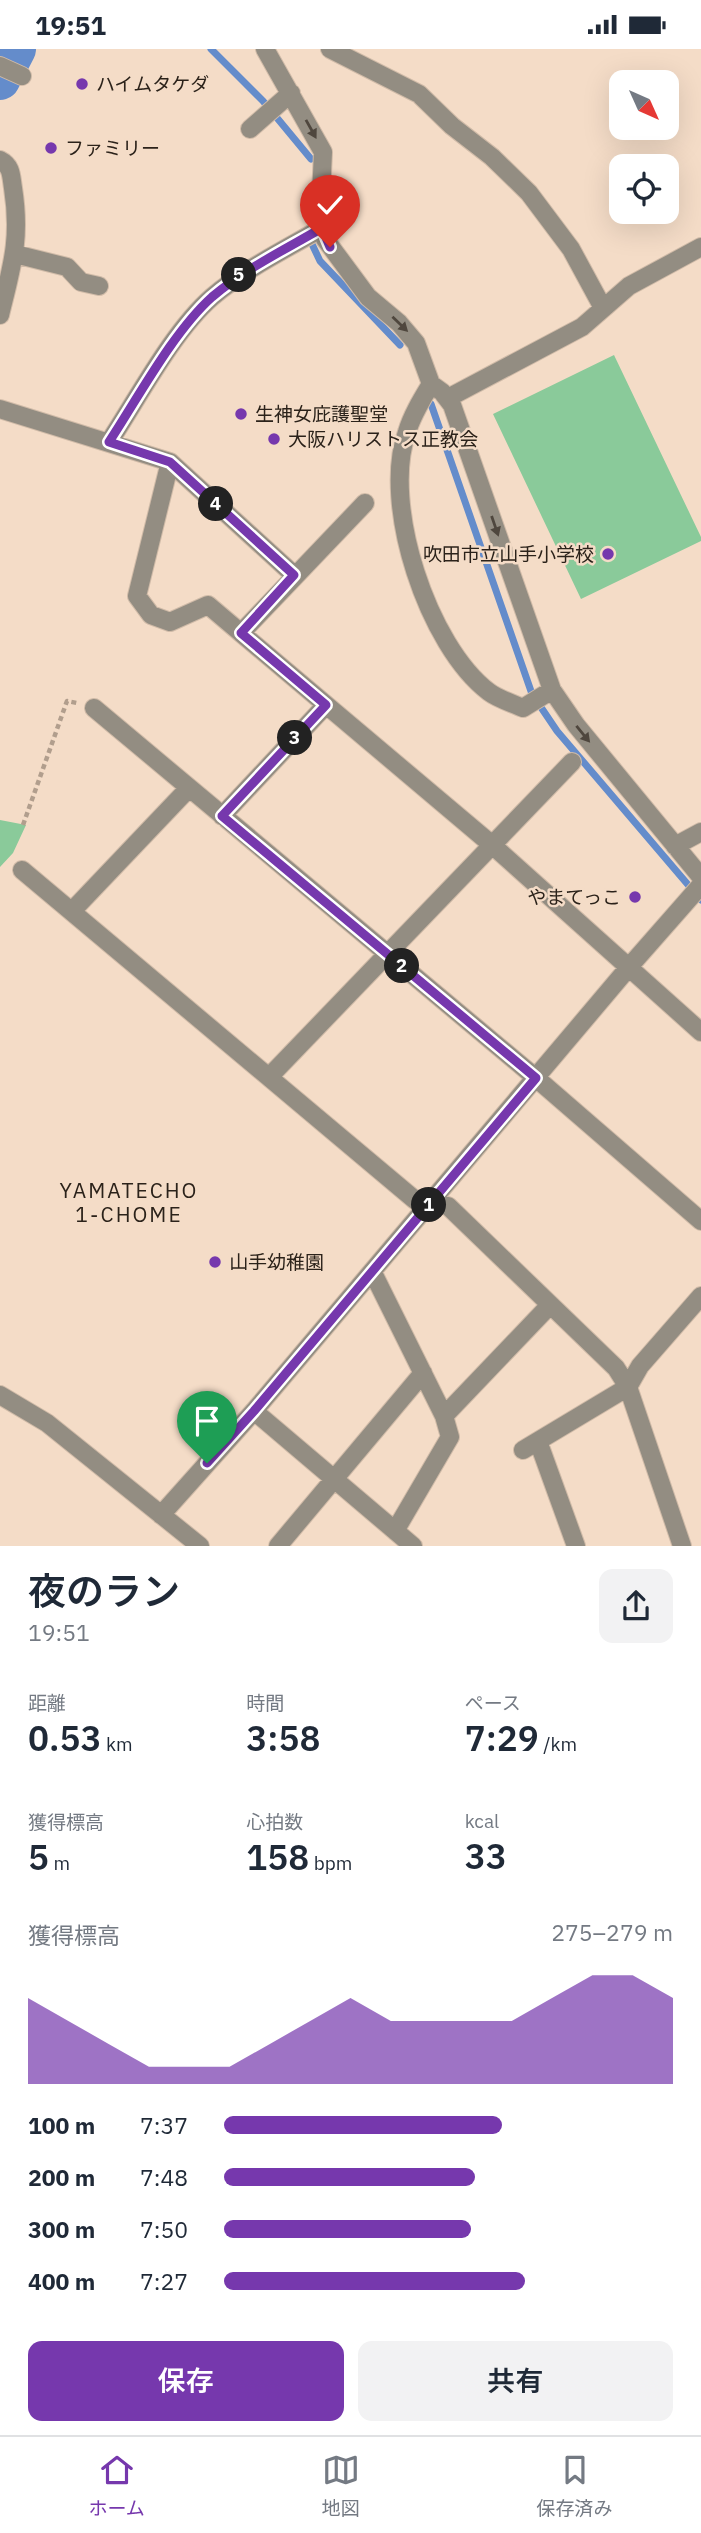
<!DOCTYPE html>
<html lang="ja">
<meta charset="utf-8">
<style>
:root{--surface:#fff;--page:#f2f2f3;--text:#1f2937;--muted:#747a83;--line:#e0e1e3;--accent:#7638ad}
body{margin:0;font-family:"IBM Plex Sans","Noto Sans JP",sans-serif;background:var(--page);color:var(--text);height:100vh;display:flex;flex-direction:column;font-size:26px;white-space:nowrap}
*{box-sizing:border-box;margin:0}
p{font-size:23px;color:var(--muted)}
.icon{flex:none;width:38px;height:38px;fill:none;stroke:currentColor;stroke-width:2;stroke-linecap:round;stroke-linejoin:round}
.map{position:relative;height:1497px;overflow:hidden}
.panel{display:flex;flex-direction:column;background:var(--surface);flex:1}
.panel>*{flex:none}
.needle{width:46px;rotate:135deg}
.controls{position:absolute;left:609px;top:21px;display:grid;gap:14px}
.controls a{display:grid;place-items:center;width:70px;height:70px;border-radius:14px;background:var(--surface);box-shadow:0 7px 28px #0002;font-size:35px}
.pin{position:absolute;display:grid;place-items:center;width:60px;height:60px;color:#fff;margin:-72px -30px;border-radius:50% 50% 50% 0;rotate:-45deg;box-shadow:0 0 7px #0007}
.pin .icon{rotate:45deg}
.km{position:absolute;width:35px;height:35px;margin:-18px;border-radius:50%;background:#222;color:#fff;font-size:19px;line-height:35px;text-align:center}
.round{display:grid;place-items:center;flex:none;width:74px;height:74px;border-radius:14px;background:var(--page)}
.headline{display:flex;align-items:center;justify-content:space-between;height:119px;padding:0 28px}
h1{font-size:38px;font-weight:600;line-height:52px}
.metrics{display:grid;grid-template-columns:repeat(3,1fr);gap:10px;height:119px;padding:7px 28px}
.metrics div{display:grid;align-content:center}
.metrics b{font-size:35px;font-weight:600}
.metrics small{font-size:19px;font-weight:400}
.metrics p{font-size:19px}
.chart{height:196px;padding:14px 28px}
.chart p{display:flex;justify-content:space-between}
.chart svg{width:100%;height:126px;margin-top:7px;fill:var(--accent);opacity:.7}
.button{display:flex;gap:14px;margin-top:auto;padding:14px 28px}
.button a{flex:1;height:80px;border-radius:14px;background:var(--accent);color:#fff;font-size:28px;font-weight:600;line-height:80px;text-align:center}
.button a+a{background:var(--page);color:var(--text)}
ul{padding:0 28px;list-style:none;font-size:23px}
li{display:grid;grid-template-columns:112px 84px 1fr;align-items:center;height:52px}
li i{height:18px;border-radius:9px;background:var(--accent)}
.status{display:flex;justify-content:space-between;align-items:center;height:49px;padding:0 35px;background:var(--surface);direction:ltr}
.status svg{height:19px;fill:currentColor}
.tabs{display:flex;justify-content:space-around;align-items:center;height:98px;border-top:2px solid var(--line);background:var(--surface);font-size:19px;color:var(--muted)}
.tabs a{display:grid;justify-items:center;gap:4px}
.tabs .active{color:var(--accent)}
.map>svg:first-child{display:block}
</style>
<div class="status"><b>19:51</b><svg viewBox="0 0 49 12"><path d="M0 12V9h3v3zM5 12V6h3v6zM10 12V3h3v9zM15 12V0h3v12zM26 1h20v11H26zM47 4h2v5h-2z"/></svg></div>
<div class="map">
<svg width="701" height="1497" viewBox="0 0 701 1497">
<rect width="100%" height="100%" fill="#f4dcc7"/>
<path fill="#8aca9a" d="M614,306L701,488V492L581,550L493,365Z
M0,771L26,776L13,804L0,818Z"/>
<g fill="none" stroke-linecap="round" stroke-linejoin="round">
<path stroke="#648ccb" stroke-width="7" d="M211,0L263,52L311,110
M311,193L320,212L400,296
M431,355L532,645L557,682L701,851"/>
<path stroke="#648ccb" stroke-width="40" d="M0,31L16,0"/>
<g stroke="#d0bba8" stroke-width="20">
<path id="minor" d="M265,0L323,103L320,169L325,190L368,248L399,274L416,294L431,335L442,343L452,356L552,641L576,676L701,828
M330,0L419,45L452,77L492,108L529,144L571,200L603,259
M0,17L22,27
M250,80L291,44
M0,111C12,117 11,127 13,139C21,190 12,217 0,266
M15,205L67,218L81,233L99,237
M431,335C422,350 412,366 407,383C381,455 428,597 489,643C498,650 512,654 523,659L552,641
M448,349L582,278L629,237L701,198
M0,360L170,413L294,526
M109,393C138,349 173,282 212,248C245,220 284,201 322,179
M170,413L137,547L151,566L170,573L208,556L241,584
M365,454L241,584L491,795L701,983
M94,659L536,1029L701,1172
M222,767L326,656
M675,797L701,783
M22,821L415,1151L448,1157L616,1319L628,1338L523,1401
M72,862L189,739
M269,1028L572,713
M372,1222L444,1367L450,1388L395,1482
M0,1346L47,1374L200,1497
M254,1362L413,1497
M444,1367L550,1256
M538,1392L576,1497
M161,1466L254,1362L629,918L701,836
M278,1497L423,1324
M682,1497L628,1338L640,1317L701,1247"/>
</g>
<path stroke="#b19e8d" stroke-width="4.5" stroke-dasharray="5 3.5" stroke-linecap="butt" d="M23,776L67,652L77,654"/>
<use href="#minor" stroke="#938d82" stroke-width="18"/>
</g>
<defs><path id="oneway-solid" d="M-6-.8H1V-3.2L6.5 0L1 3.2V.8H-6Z" transform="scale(1.75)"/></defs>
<g fill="#4f473e">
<use href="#oneway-solid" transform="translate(311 80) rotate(61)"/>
<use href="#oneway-solid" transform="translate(400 275) rotate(44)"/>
<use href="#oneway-solid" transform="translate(495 477) rotate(71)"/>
<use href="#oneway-solid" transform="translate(583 685) rotate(51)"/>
</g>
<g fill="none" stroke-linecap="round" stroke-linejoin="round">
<g stroke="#fff" stroke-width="14">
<path id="route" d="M207,1414L254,1362L536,1029L222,767L326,656L241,584L294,526L170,413L109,393C138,349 173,283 212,248C245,220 284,201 322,179L330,198"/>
</g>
<use href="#route" stroke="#7638ad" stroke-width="9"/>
</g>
<g fill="#7638ad" stroke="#f4dcc7" stroke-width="2.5">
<circle cx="82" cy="35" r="7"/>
<circle cx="51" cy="99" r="7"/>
<circle cx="241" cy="365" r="7"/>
<circle cx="274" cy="390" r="7"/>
<circle cx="608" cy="505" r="7"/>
<circle cx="635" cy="848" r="7"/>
<circle cx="215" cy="1213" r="7"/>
</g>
<g text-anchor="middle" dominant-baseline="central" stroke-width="5" stroke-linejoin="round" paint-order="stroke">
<g font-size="19" fill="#2b221a" stroke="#f4dcc7" text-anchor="start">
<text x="96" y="35">ハイムタケダ</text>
<text x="65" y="99">ファミリー</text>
<text x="255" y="365">生神女庇護聖堂</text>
<text x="288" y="390">大阪ハリストス正教会</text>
<text x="594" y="505" text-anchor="end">吹田市立山手小学校</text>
<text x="621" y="848" text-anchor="end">やまてっこ</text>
<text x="229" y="1213">山手幼稚園</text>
</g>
<g font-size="21" letter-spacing="2" fill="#2b221a" stroke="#f4dcc7">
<text x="129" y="1141">YAMATECHO<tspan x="129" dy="24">1-CHOME</tspan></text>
</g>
</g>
</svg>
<div class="controls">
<a><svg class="needle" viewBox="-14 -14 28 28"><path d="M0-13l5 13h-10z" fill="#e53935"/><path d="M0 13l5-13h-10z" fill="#747a83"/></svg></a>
<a><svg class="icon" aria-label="locate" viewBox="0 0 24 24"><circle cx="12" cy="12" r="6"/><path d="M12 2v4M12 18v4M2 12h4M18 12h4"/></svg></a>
</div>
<div class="pin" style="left:207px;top:1414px;background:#1e9e55"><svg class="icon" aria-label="arrive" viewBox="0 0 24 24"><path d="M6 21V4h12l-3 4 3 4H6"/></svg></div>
<div class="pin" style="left:330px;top:198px;background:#d93025"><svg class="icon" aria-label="check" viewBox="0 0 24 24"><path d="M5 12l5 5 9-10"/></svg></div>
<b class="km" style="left:429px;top:1156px">1</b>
<b class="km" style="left:402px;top:917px">2</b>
<b class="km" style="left:295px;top:689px">3</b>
<b class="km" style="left:216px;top:455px">4</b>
<b class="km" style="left:239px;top:226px">5</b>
</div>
<section class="panel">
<div class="headline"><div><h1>夜のラン</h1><p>19:51</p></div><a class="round"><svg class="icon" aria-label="share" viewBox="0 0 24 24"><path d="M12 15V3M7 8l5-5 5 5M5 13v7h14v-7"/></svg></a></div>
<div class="metrics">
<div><p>距離</p><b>0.53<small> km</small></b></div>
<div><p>時間</p><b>3:58</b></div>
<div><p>ペース</p><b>7:29<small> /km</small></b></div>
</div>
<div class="metrics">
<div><p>獲得標高</p><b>5<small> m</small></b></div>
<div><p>心拍数</p><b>158<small> bpm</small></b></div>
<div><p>kcal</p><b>33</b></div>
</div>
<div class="chart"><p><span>獲得標高</span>275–279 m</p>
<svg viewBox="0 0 160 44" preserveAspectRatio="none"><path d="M0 44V14L10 22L20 30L30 38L40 38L50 38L60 30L70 22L80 14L90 22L100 22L110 22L120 22L130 14L140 6L150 6L160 14V44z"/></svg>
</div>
<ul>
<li><b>100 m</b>7:37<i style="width:62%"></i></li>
<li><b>200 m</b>7:48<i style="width:56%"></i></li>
<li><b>300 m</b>7:50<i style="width:55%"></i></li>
<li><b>400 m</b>7:27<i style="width:67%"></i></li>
</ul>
<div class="button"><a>保存</a><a>共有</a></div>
</section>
<nav class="tabs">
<a class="active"><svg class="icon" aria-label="home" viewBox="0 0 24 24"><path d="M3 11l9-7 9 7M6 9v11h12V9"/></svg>ホーム</a>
<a><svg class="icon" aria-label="map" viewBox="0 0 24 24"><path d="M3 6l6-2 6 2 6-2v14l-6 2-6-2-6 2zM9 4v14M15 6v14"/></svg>地図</a>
<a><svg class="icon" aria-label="saved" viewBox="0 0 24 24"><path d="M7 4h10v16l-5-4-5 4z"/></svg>保存済み</a>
</nav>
